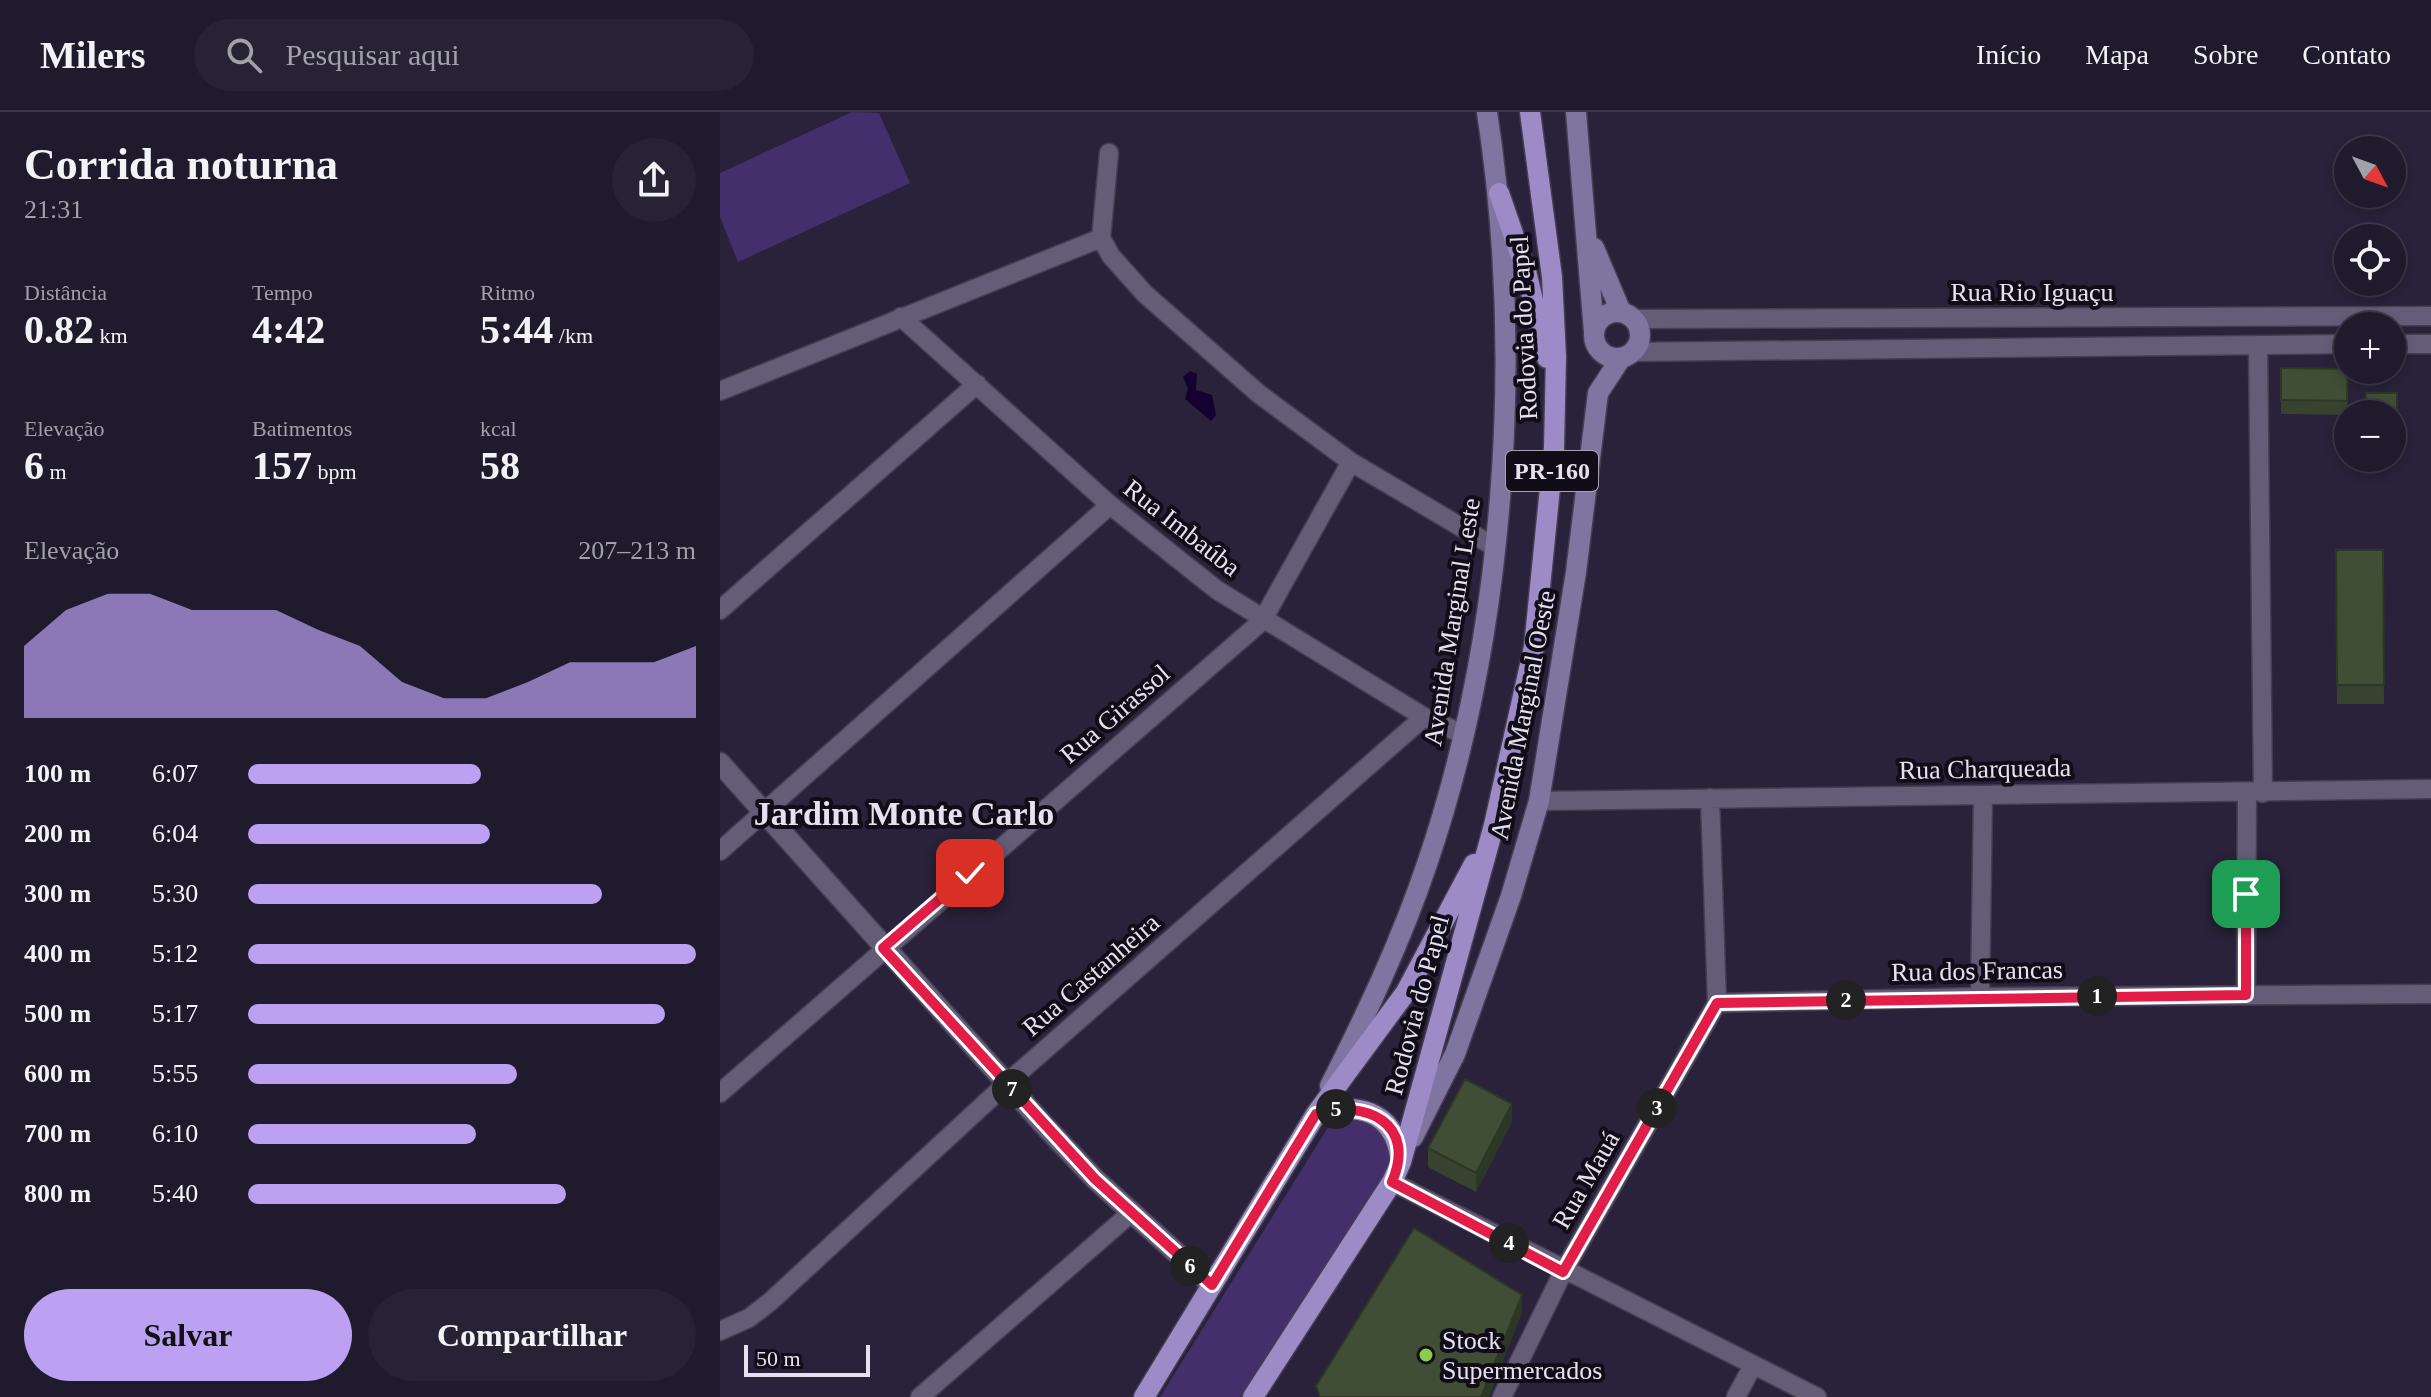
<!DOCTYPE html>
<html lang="pt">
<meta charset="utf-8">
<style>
:root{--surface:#1f1a2c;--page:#272334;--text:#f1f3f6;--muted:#a1a1a9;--line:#3c3848;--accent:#bca0f2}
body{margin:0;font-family:Georgia,serif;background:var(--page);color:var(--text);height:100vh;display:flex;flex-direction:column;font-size:30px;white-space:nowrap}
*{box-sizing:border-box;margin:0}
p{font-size:26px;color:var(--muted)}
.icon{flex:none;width:44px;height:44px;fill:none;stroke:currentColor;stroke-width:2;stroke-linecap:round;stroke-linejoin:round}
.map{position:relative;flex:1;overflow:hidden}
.details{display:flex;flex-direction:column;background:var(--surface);width:720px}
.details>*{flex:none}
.needle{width:52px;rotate:131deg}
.controls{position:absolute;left:1614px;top:24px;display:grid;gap:16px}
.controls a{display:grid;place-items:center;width:72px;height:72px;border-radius:50%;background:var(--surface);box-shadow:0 4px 12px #0003,0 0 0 2px var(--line);font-size:40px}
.scale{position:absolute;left:24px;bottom:20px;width:126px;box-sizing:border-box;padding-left:8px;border:4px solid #e5e1f1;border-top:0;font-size:22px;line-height:28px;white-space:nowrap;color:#e5e1f1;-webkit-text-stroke:6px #110d18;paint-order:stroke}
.pin{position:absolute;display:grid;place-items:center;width:68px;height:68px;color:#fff;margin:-34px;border-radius:16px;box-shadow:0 4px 12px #0006}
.km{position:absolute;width:40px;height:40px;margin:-20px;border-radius:50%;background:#222;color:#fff;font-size:22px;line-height:40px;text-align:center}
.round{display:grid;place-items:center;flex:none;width:84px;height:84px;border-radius:42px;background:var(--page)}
.headline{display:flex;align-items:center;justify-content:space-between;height:136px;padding:0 24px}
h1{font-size:44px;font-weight:600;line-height:60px}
.figures{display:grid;grid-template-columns:repeat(3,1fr);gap:12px;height:136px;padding:8px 24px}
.figures div{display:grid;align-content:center}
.figures b{font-size:40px;font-weight:600}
.figures small{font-size:22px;font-weight:400}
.figures p{font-size:22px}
.chart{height:224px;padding:16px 24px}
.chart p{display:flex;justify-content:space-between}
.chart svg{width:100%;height:144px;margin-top:8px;fill:var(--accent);opacity:.7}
.cta{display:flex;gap:16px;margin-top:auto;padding:16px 24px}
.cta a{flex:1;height:92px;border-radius:48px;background:var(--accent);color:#111;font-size:32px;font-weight:600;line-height:92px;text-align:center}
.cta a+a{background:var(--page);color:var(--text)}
ul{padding:0 24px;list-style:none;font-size:26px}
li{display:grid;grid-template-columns:128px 96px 1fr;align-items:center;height:60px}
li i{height:20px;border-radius:10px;background:var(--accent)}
header{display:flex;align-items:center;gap:48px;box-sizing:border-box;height:112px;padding:0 40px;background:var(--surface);border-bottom:2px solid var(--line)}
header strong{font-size:38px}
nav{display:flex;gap:44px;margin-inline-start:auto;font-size:28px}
.search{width:560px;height:72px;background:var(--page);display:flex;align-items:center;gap:20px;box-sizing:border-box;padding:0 28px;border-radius:44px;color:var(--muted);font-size:30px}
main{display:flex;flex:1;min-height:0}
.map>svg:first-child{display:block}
</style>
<header>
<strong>Milers</strong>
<div class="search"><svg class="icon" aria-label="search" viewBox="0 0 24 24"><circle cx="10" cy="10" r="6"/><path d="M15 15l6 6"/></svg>Pesquisar aqui</div>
<nav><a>Início</a><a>Mapa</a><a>Sobre</a><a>Contato</a></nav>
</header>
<main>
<section class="details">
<div class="headline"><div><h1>Corrida noturna</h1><p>21:31</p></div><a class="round"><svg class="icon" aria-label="share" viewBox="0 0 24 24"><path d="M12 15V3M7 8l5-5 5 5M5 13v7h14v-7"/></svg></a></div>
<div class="figures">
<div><p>Distância</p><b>0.82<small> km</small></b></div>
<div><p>Tempo</p><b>4:42</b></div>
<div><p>Ritmo</p><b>5:44<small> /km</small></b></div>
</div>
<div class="figures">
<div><p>Elevação</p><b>6<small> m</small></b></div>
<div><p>Batimentos</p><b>157<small> bpm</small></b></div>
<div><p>kcal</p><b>58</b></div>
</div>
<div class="chart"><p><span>Elevação</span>207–213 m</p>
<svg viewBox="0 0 160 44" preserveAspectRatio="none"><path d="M0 44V22L10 11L20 6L30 6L40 11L50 11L60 11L70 17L80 22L90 33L100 38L110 38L120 33L130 27L140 27L150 27L160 22V44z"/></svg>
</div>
<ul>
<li><b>100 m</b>6:07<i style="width:52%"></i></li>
<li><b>200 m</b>6:04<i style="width:54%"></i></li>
<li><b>300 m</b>5:30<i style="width:79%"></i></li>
<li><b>400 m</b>5:12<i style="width:100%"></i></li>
<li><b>500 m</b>5:17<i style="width:93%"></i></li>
<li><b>600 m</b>5:55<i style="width:60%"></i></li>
<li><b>700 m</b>6:10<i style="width:51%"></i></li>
<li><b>800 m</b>5:40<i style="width:71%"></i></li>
</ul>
<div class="cta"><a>Salvar</a><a>Compartilhar</a></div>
</section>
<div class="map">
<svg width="1711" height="1285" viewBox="0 0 1711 1285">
<rect width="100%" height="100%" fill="#29223a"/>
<path fill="#442e6b" d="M132,0L159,1L190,71L18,150L0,105V61Z
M633,1006L654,1009L679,1041L525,1285H440L612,1009Z"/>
<path fill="#150031" d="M470,259L477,262L476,278L492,283L496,303L491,309L465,287L468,276L463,265Z"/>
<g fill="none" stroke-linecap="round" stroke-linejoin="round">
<g stroke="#453e52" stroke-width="21">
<path id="minor" d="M389,41L381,126L391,144L425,182L539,282L631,350L773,434
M181,205L390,393L497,478L704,605L743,622
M914,207L1711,204
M1672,232H1711
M1538,233L1543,681
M914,240L1628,232
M0,279L381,126
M0,498L257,272
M819,689L1711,677
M0,739L390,393
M1526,883L1527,681
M1260,885L1263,683
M997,891L1260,885L1711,882
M0,981L542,509L631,350
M672,1070L1097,1285
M0,1219L29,1206L51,1189L287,971L704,605
M200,1285L411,1101
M782,1285L843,1160L997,891L990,686
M1016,1285L1033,1253"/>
</g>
<g stroke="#453e52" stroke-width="23">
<path id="tertiary" d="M0,651L323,1012L375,1067L492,1173"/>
</g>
<g stroke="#453e52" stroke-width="23">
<path id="secondary" d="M856,0L874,220
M874,136L901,200
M874 223a23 23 0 1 1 46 0a23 23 0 1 1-46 0Z
M610,974C647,901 681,829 707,752C786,520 804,242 767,0
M693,1025L735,942L791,784L819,689L856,460L878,281L901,246"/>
</g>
<g stroke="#453e52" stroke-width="23">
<path id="primary" d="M779,81L806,159L827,246
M596,1002C636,990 673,998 680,1044
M424,1285L596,1002L686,880L754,752
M533,1285L672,1070L681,1050L774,713L814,535L834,336L836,244L832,165L810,0"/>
</g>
<use href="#minor" stroke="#645d78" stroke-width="18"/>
<use href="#tertiary" stroke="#645d78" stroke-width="20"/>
<use href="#secondary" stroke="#8074a0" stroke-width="20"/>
<use href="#primary" stroke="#9d8bc8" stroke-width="20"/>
</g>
<path fill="#37432e" d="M1561,256L1628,257L1627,303L1561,302Z
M1677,281V346H1672V302Z
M1616,438H1663L1664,592H1617Z
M792,1010L756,1080L708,1055V1036Z"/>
<path fill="#2d3725" d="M792,992V1010L756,1080V1061Z
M802,1183V1201L769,1285H761Z"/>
<path fill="#404e35" stroke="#2d3725" stroke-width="2" d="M1561,256L1628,257L1627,289L1561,288Z
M1646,281H1677V331H1672V302H1646Z
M1616,438H1663L1664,573H1617Z
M745,967L792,992L756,1061L708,1036Z
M694,1116L802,1183L761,1285H600L596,1274Z"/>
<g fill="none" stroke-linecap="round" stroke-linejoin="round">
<g stroke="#fff" stroke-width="16">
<path id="route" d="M250,761L163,836L375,1067L492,1173L596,1002C647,987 697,1012 672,1070L843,1160L997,891L1526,883V782"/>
</g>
<use href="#route" stroke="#e11d48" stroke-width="10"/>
</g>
<circle fill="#8ace47" stroke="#110d18" stroke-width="3" cx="706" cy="1243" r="8"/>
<g text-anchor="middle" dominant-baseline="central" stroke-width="8" stroke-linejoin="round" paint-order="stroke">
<rect fill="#110d18" stroke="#a5a1b0" stroke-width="2" x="786" y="339" width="92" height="40" rx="6"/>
<g font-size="24" font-weight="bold" fill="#e5e1f1">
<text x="832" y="359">PR-160</text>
</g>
<g font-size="26" fill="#e5e1f1" stroke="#110d18">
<text x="1312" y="180">Rua Rio Iguaçu</text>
<text transform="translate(804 216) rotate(-93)">Rodovia do Papel</text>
<text transform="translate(462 416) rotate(38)">Rua Imbaúba</text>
<text transform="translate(732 510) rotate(-81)">Avenida Marginal Leste</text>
<text transform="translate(395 602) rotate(-41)">Rua Girassol</text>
<text transform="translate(803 603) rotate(-79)">Avenida Marginal Oeste</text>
<text transform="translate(1265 657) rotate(-1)">Rua Charqueada</text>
<text transform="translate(1257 859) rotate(-1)">Rua dos Francas</text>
<text transform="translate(371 863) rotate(-41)">Rua Castanheira</text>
<text transform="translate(697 893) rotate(-75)">Rodovia do Papel</text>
<text transform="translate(866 1068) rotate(-60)">Rua Mauá</text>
</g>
<g font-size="26" fill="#e5e1f1" stroke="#110d18" text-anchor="start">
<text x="722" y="1228">Stock<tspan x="722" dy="30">Supermercados</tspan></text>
</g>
<g font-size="34" font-weight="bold" fill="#e5e1f1" stroke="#110d18">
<text x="184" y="701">Jardim Monte Carlo</text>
</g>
</g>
</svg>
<div class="controls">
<a><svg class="needle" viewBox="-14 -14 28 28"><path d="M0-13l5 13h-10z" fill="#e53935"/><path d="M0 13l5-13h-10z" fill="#a1a1a9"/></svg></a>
<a><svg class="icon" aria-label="locate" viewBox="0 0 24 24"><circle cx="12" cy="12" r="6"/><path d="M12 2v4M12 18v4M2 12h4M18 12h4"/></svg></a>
<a>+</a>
<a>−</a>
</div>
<div class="scale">50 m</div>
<div class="pin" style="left:1526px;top:782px;background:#1e9e55"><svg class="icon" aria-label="arrive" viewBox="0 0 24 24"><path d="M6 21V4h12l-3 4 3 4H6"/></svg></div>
<div class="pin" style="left:250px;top:761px;background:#d93025"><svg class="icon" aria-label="check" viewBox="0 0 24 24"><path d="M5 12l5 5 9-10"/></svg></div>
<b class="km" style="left:1377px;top:884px">1</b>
<b class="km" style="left:1126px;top:888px">2</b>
<b class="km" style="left:937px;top:996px">3</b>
<b class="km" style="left:789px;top:1131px">4</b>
<b class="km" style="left:616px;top:997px">5</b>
<b class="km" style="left:470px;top:1154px">6</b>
<b class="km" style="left:292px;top:977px">7</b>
</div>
</main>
